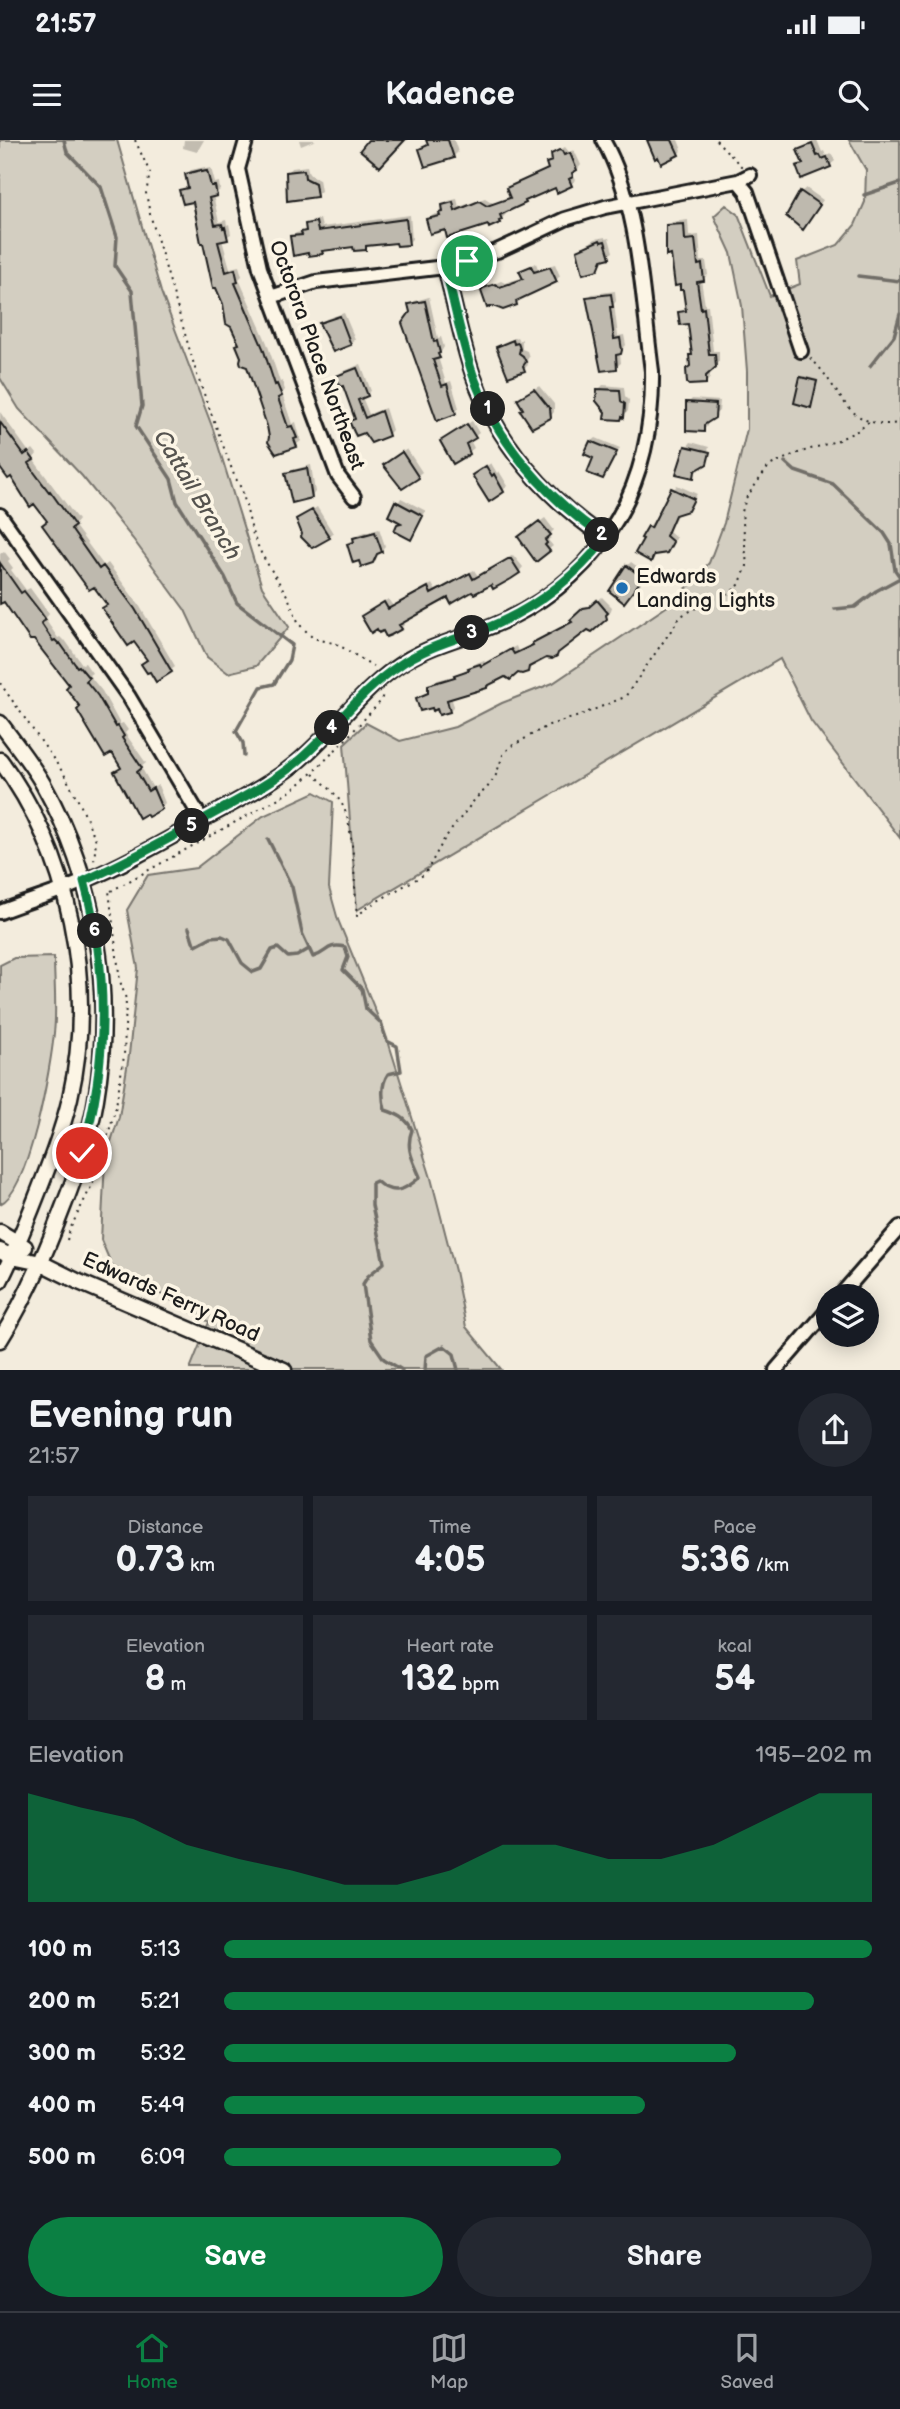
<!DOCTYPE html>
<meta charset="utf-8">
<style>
:root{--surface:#171b24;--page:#242831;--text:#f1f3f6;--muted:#9ea1a6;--line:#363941;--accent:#0b8043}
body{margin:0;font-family:"Balsamiq Sans",sans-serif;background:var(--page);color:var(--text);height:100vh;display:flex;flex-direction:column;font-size:26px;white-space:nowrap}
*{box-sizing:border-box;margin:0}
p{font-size:23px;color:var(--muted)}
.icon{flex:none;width:38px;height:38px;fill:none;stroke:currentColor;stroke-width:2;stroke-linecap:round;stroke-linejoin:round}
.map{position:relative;height:1230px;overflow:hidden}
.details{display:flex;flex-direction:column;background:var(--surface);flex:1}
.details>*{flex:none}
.buttons{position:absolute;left:816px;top:1144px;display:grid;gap:14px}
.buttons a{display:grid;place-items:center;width:63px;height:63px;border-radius:50%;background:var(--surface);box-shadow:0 4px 18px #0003;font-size:35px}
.pin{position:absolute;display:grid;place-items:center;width:60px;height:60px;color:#fff;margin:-30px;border:4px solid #fff;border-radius:50%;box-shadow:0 2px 7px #0007}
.km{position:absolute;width:35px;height:35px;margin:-18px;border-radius:50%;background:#222;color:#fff;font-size:19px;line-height:35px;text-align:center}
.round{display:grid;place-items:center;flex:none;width:74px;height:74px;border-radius:37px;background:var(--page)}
.head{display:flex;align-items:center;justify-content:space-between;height:119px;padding:0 28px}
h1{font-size:38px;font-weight:700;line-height:52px}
.metrics{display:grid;grid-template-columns:repeat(3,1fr);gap:10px;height:119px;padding:7px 28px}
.metrics div{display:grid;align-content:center;border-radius:0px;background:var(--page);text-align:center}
.metrics b{font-size:35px;font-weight:700}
.metrics small{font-size:19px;font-weight:400}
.metrics p{font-size:19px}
.chart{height:196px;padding:14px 28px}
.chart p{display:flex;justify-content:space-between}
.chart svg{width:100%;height:126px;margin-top:7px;fill:var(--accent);opacity:.7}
.action{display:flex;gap:14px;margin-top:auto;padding:14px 28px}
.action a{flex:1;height:80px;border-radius:42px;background:var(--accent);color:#fff;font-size:28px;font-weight:700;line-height:80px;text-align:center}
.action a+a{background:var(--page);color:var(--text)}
ul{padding:0 28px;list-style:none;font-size:23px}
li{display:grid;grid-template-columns:112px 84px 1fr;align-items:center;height:52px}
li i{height:18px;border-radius:9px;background:var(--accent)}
.status{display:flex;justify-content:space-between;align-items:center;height:49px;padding:0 35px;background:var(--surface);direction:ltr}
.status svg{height:19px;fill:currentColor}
header{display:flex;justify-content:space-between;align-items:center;height:91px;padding:0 28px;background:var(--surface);font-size:32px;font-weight:700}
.menu{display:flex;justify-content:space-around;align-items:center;height:98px;border-top:2px solid var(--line);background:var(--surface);font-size:19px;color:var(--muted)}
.menu a{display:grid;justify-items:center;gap:4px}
.menu .current{color:var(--accent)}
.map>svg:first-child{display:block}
</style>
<div class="status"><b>21:57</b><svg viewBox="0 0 49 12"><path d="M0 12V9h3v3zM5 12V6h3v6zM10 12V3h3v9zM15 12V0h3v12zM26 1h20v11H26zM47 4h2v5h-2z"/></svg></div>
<header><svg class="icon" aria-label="menu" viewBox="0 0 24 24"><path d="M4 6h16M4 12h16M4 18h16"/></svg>Kadence<svg class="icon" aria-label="search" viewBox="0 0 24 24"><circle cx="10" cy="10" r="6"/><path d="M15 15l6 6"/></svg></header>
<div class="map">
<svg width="900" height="1230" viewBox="0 0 900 1230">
<rect width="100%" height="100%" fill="#f3ecdd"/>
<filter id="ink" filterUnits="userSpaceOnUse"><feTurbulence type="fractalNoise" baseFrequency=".0143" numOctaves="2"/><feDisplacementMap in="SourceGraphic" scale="14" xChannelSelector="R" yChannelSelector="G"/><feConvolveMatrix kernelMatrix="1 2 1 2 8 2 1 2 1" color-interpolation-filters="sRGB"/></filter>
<g filter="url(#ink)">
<path fill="#d3cec1" stroke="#78756e" stroke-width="2" d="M0,0H117L161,152L213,289L262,447L289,487L256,526L228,533L207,517L185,470L133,399L82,336L19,269L0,238Z
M849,0H900V698L811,581L780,519L357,770L344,604L366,583L400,601L455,587L502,563L553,543L675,461L709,423L724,383L747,289V231L742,166L731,113L714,76L726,65L738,74L770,156L800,144L797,121L838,105L855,85L865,62L866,30Z
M315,652L333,662L329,748L338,780L389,904L431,1038L455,1131L466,1187L501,1229H190L209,1182L112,1126L101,1100L105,1020L119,977L129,915L138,828L127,770L148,735L196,728L263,676Z
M54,817C54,842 57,868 54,893C51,926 29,1052 0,1064V825L14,818Z"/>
<path fill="#0003" d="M184,0H204L197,12L183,8Z
M299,0H316L301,6Z
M436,0H454L458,12L454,16L426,25L421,9Z
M649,0H678L682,10L678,14Z
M817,0L822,12L824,11L826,16L832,14L835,21L830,25L798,27L804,22L799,10Z
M565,7L569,12L574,10L581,25L573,35L576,40L571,44L556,46L530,57L525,62L504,71L506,74L499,82L446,88L428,80L433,75L441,73L448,61L457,59L459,67L485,58L493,63L511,56L508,48L510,46V48L557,27L548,24L553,14Z
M307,26L309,34L319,39L321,51L316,55L288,33L292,28Z
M205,27V29L211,28L215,43L219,42L220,50L213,55L219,82L226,80L227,85L229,84L231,94L222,100L230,128L239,126L242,136L239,139L267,203L280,242L282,241L285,250L282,254L292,284L296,282L301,301L296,305L269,286L249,226L242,224L238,205L240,203L232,185L227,183L225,177V163L194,59L181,50L189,45L187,34L191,30Z
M806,48L823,60L807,83L801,52Z
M410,75L412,99L408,103L398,102L370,104L366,108L355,105L326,108L322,112L292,97L296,93L304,91L312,80L320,79L322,87Z
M688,80L689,96L699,95L701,121H706L708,135L701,140L705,165H708L713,211H719V221L710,231V238L706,243L692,226L694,214L690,182L680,172L687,168L668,86L672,82Z
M605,97V99L609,98L613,112L604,118L597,128L578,111L595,99Z
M536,123L538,129L555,124L560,136L556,140L520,157L521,159L516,164L487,147L501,141L505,143L524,137L521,131Z
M615,151L616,161L614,164L618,196L624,195L626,205L620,213L621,223L616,227L588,158L592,154Z
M429,157L438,198L441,197L444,207L438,217L446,243L451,241L459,268L455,273L438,279L410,165L415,161Z
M344,173L355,199L350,203L321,184L326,179Z
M517,197L519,201L522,199V209L527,211L529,217L527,220L528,225L524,229L498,207L502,203Z
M361,224L371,251L362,257L369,274L385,268L392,290L388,295L365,291L351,281L356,277L344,244L338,236L342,232Z
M804,236L818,240L812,264L802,238Z
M603,245L624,247L625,256L629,260L628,271L621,279L598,250Z
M539,246L554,264V272L550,277L524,268L519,259Z
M692,259L720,261L719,271L708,281L707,286L703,291L688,263Z
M0,272L29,312L33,309L37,314L33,319L78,380L74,385L104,426L108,423L139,465L175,526L170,530L148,519L49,380L0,319Z
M472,281L479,293L470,300L474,308L469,312L442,301Z
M596,298L620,308L602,337L591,302Z
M691,302L709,307L705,323L699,327L693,336L687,307Z
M407,309L422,332L402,347L389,321Z
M491,323L497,333L499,331L508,346L490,360L479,331Z
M311,325L315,352L311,357L287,334L292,330Z
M677,345L697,354L687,369L678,373L669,391L676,397L671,406L666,411L656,413L650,420L649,387Z
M401,358L426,371L410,397L398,385L402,381L391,375Z
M317,367L333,393L329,397L298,380Z
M545,378L554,390L549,395L551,398L548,400L553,406L548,410L525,393Z
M379,388L385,406L372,421L349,405L359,394Z
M4,411L10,419L8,421L13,428L11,430L26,450L30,448L49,474L45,479L58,498L60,497L64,501L65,500L82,524L85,523L92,533L89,535L102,551L120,584L123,583L128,590L125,593L146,623L141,627L153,648L158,645L165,663L161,667L116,632L122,627L82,566L71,545L0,456V414Z
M513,415L523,427L519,432L449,456L403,481L405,484L401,488L368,472L388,459L393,466L432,444L436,451L474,430L478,436Z
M631,422L646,433L629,457L627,426Z
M602,457L612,467L610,473L592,490L588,488L527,530L517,531L451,557L454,566L450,570L418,558L430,551V546L434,541L457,535L474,524L484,520L485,523L516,506L518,511L580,479H573L590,464L595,463Z"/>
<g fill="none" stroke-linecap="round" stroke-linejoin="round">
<path stroke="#716e68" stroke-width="3.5" d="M64,0L67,12L101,47L117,97L115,126L132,151L142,266L136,286L171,339L177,362L225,437L237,463L292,505L289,520L274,544L261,547L236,591L243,603L244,616
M864,55L900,43
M858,136L900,141
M870,226L894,196L900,174
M785,322L795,331L833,344L884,393L891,404L895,430L900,437
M835,469L855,467L876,451L900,438
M268,699L292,747L302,793L313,817C328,813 326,803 345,807L348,817L343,830L362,849L366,869L381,883L387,901L397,906L401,931L388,934C381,944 382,958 385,970C397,974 407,978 412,990C405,1008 413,1020 420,1037C405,1051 392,1056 376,1041L372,1043V1065L384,1123L368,1136L363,1144L371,1200L384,1219L402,1230
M189,788L193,801L196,805L211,797L222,796L229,799L242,823L253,832L261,829L272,810L278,808L288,817L297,816L309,809
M425,1230L426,1216L444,1206L454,1214L458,1230"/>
</g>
<path fill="#beb9ae" stroke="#1c1c1c" stroke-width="2" d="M368,0H405L380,27L360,10Z
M426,0H448L454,18L425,27L419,9L428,5Z
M647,0H672L679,15L661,24L658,17L655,19Z
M812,4L817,16L820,15L822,19L827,17L831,27L801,39L796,26L803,24L797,10Z
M559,10L562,11L564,15L570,13L577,30L572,33L573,37L569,39L572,46L557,53L555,48L525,61L526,63L500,75L502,80L499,81L500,83L489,88L488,85L447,98L445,90L430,94L426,79L440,76L439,73L443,72L442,65L453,62L455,71L479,61L487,66L510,58L506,48L548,29L546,23L552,21L551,14Z
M201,30V32L207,31L211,46H215L217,56L209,58L215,85L222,84L223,88L225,87L228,100L218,102L226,132L235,129L238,142L235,143L263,208L275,245L277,244L282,256L278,258L288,287L292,286L297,298L294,299L297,307L276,314L268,302L269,297L267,286L247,227L241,225L240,221L241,217L236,205L239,204L231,187L226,184L223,164L216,148H213L203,103H201L193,62L183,64L179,50L188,48L185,34Z
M304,30L305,38L315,43L317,57L287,61L286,32Z
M800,51L820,65L803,90L786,76Z
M406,79L409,105L397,106L396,103L366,106V110L354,111L353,107L322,111L323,114L309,116L308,113L293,116L290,96L302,95L301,92L306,91L305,84L316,82L318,91Z
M684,84L685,100L695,99L698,125L702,124L704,141L697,142L701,169L704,168L709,214H715L716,227L706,236V244L689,245L687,243L686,229L690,226L689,215H692L688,184L680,185L678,172L686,171L683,150H680V145L675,146L671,115L666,116V85Z
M600,100L601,102L605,101L610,118L602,120L598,130L583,134L577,110Z
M531,126L534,132L550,127L557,142L516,161L517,165L503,170L493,166L487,168L481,151L483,148L495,144L500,147L523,139L519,131Z
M611,154L613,167H610L614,199L620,198L622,210L621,214L616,215L617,229L601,231L586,157Z
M425,161L434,202L437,201L440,213L438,214L440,218L433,220L442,246L447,244L456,274L437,281L402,183L410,172L408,164Z
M340,176L351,205L333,212L319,183Z
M513,200L514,204L518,203L520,209L519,213L523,216L526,222L523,226L525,231L508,237L496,207Z
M357,228L368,256L358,260L365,278L381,271L389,296L371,303L364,293L356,296L354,292L349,281L355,279L343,246L340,247L336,236Z
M800,237L817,241L811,268L794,263Z
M534,249L550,269L551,278L532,288L520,270L523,269L517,259Z
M597,249L620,250L621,261L625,264L624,278L622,277L621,280L604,279L605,272L596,261Z
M686,262L716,264L715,278L704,285V292L686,291Z
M0,282L24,315L28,312L34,320L29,323L34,332L49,352L50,351L75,386L71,389L99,429L103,426L135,469L172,532L156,542L150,532L147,533L141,524L147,520L134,502L128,506L102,468L107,465L94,447L89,450L42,385L47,381L34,364L30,367L11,337L8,339L0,328Z
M467,284L476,298L466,304L470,314L453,324L440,301Z
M590,301L617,312L603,339L587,333L593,318L584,314Z
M685,306L710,312L707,324L695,331L694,338L676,334Z
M402,312L419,338L402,349L383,325Z
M486,326L492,336L494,334L504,352L489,362L472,335Z
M307,328L312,358L292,363L285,333Z
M671,348L694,359L688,371L675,375L666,396L673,402L667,413L654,415L651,422L635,413L643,399L641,398L648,386L651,388Z
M395,361L423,376L411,400L394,391L397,384L401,383L388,376Z
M312,370L330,398L312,408L301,397L302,394L296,379Z
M539,381L551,395L545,400L547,403L545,405L550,411L536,422L518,397Z
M375,392L382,412L377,414L373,423L361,427L359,421L353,423L347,404L354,402L353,398Z
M508,419H511L520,433L511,439L493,449L491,445L474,454L472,452L451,464L448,458L399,485L402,489L391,495L386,497L383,491L379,493L377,489L371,493L361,476L384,462L388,469L428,447L431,454L470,433L473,439Z
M0,423L21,453L24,451L39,470L46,480L41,483L53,501L55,500L59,504L60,503L77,527L79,526L89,538L86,541L98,556L116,587L118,586L124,596L122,598L142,628L137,632L148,651L153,648L162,669L148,677L146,674L139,678L114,632L121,628L112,613L105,617L77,570L80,567L66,548L69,545L34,500H30L4,462L0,464Z
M626,425L643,438L624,463L609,451Z
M597,460L608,473L606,475L607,479L592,492L588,490L558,513L557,516L552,519L546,518L529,527L528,532L522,534L518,533L510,540L505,537L487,546V548L447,560L450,572L439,575L437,569L433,571L432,568L420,571L416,558L428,553V545L455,537L454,535L469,530L468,528L480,524L481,526L511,509L514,514L533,505L532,503L572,482L570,480L583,468L589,467Z"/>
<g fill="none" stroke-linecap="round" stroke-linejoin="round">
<g stroke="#1c1c1c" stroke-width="18">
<path id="minor" d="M246,1L238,29L260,128L338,336L354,357
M738,41L747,52L801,211
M445,127C454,162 461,200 473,235C497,303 546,358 605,398
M271,157L316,142L445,127L497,111L565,79L605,67L738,41L750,35
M0,375L129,557L202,680
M0,772C28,761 57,753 84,741C127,723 166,700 206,678C237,661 269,645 296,623C332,594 357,555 395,528C429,503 469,498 506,480C607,431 654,341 652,231C642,158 640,65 603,0
M839,1157L900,1087
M776,1230L828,1170"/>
</g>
<g stroke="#1c1c1c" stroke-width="19">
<path id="major" d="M0,583C15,603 31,623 43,644C96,739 114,852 96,959C90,997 76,1035 62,1070C45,1115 26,1159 0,1200
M0,620C70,714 96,843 70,958C62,992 49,1025 36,1058C25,1086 14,1114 0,1141
M0,1092L25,1107
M0,1111L12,1117L41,1123L79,1142L284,1230"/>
</g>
<path stroke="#1c1c1c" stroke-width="2" stroke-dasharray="2 5" stroke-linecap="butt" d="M135,0L150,33L146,53L150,74L197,235L234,335L242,350L253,395L262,415L288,457L299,484L313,498L337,504L373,526
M716,0L742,27
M810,218C842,246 843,291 900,283
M0,543L64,634L80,664L96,700L94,722
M313,634C324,643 336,653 343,666C355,691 354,747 357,776L369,766L425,734L445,698L476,658L487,648L496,635L503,615L510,607L549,585L576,577L625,557L681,476L711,460L731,452L739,445L747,426L742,372L746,358L769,326L795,314L836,301L859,290L870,281
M111,751L288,653C323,626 351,593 381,561L383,554
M67,1100L70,1089L92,1045L105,1006L116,966L124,916L126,859L120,841L109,751"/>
<use href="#minor" stroke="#fcf5e5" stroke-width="12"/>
<use href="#major" stroke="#fcf5e5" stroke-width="14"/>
</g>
</g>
<g fill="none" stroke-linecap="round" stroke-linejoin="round" filter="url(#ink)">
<g stroke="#fff" stroke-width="14">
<path id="route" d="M82,1013C108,924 109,831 84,741C125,723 163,702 202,680C234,662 268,646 297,622C333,592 358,553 397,527C422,509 450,501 479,491C531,472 572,441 606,398C546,358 497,303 473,235C461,200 454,162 445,127L467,121"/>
</g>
<use href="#route" stroke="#0b8043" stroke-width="9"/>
</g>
<circle fill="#1f6fb2" stroke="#fcf5e5" stroke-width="2.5" cx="622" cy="448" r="7"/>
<g text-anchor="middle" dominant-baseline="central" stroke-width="7" stroke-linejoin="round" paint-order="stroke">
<g font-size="21" fill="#1c1c1c" stroke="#fcf5e5">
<text transform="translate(317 215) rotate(70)">Octorora Place Northeast</text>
<text transform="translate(171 1157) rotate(24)">Edwards Ferry Road</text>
</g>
<g font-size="21" fill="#1c1c1c" stroke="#fcf5e5" text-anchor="start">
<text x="636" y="436">Edwards<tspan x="636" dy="24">Landing Lights</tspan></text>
</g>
<g font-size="23" font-style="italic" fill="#55534f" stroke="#fcf5e5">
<text transform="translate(197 355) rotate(59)">Cattail Branch</text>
</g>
</g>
</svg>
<div class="buttons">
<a><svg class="icon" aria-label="layers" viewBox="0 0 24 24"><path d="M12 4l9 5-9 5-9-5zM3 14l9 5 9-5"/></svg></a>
</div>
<div class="pin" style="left:467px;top:121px;background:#1e9e55"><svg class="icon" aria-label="arrive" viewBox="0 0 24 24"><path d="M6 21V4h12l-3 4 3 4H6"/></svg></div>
<div class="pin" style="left:82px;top:1013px;background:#d93025"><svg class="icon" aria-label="check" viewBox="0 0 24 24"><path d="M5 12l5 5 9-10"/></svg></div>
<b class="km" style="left:488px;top:269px">1</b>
<b class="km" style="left:602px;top:395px">2</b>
<b class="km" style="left:472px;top:493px">3</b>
<b class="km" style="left:332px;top:588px">4</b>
<b class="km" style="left:192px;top:686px">5</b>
<b class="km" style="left:95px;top:791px">6</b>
</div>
<section class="details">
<div class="head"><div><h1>Evening run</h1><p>21:57</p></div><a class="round"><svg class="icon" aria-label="share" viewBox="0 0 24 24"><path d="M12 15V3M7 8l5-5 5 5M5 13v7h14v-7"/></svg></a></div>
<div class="metrics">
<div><p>Distance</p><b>0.73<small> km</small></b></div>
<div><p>Time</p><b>4:05</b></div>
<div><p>Pace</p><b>5:36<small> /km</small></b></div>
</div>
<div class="metrics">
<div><p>Elevation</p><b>8<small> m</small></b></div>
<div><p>Heart rate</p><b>132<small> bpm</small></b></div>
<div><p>kcal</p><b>54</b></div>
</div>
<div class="chart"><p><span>Elevation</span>195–202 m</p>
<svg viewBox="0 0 160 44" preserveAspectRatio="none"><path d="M0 44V6L10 11L20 15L30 24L40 29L50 33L60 38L70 38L80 33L90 24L100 24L110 29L120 29L130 24L140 15L150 6L160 6V44z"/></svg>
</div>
<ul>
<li><b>100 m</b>5:13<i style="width:100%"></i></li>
<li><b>200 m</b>5:21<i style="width:91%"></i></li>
<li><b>300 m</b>5:32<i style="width:79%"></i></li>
<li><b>400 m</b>5:49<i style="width:65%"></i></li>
<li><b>500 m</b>6:09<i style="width:52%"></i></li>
</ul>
<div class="action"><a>Save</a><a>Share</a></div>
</section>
<nav class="menu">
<a class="current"><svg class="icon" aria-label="home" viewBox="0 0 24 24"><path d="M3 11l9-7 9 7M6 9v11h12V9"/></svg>Home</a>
<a><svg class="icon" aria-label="map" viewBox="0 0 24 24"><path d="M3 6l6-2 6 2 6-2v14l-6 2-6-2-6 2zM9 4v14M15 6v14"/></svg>Map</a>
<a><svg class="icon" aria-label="saved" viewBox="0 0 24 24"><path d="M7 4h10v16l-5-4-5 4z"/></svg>Saved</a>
</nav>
